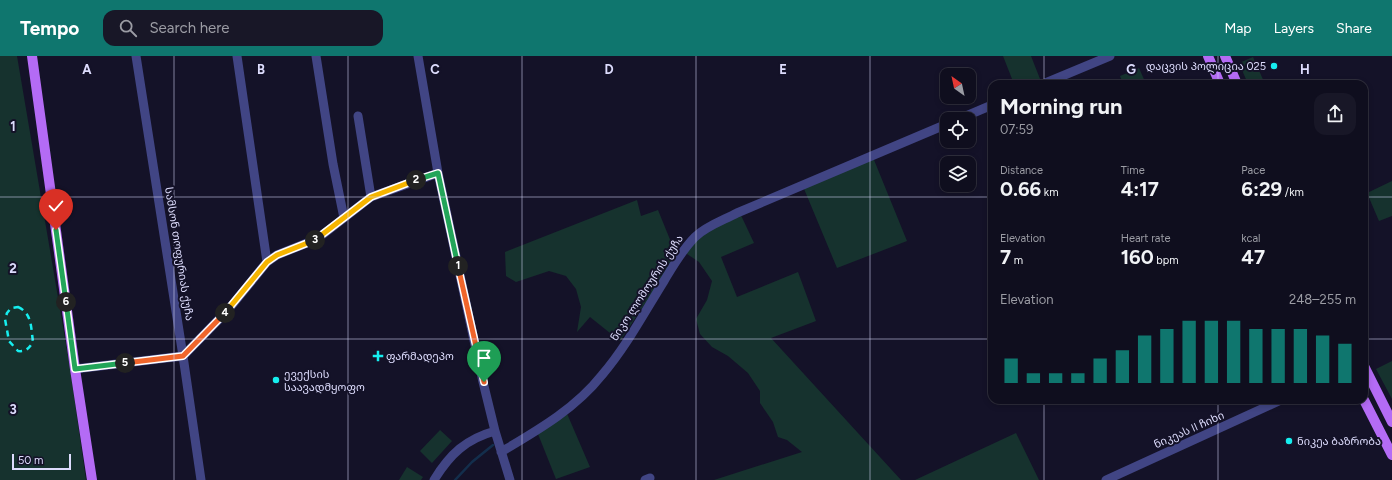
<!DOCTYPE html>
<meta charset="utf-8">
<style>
:root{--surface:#0f0e1e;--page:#181727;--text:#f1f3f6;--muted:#9b9ca4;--line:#2f2e3c;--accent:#0f766e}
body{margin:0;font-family:Figtree,"Noto Sans Georgian",sans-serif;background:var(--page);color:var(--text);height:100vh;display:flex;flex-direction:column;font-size:15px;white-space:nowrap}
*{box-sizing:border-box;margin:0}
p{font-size:13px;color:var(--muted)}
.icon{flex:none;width:22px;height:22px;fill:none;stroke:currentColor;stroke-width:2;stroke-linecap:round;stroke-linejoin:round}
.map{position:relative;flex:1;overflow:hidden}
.panel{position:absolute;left:988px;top:24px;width:380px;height:324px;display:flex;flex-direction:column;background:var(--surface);border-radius:12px;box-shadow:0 2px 6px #0003,0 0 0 1px var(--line)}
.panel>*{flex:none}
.needle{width:26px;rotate:327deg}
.fabs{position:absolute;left:940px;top:12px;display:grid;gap:8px}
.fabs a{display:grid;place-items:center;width:36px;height:36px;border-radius:8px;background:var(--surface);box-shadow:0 2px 6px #0003,0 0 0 1px var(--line);font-size:20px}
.scale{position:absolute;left:12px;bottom:10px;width:59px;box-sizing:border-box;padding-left:4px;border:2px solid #dddcfd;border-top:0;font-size:11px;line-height:14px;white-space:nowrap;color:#dddcfd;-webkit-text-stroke:3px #141228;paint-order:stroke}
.pin{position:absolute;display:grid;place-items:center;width:34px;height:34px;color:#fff;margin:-41px -17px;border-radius:50% 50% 50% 0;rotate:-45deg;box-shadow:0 0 4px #0007}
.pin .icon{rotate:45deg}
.km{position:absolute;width:20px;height:20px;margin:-10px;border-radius:50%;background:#222;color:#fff;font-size:11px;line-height:20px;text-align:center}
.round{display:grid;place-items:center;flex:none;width:42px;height:42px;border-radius:12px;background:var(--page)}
.summary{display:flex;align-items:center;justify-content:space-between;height:68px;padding:0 12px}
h1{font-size:22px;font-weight:700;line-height:30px}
.figures{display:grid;grid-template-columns:repeat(3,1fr);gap:6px;height:68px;padding:4px 12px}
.figures div{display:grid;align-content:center}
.figures b{font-size:20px;font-weight:700}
.figures small{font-size:11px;font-weight:400}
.figures p{font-size:11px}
.chart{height:112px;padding:8px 12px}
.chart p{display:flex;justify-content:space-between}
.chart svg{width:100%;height:72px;margin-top:4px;stroke:var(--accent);stroke-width:6}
header{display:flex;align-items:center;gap:24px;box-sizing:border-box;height:56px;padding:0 20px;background:var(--accent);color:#fff}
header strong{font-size:19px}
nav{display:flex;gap:22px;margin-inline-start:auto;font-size:14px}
.search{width:280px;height:36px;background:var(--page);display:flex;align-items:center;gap:10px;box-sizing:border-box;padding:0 14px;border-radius:12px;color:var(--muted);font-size:15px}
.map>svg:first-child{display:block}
</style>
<header>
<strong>Tempo</strong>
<div class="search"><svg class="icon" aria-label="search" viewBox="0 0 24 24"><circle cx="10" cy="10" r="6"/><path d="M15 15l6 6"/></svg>Search here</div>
<nav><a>Map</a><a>Layers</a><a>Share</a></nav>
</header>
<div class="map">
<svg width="1392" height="424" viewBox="0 0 1392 424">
<rect width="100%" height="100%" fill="#141228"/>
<path fill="#16322e" d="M0,0H17L70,312L86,424H0Z
M1003,0H1031L1042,28H1014Z
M1253,1L1265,28H1248L1239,7Z
M1139,12L1146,28H1123L1120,20Z
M872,99L907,185L837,212L802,128Z
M1392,125V160L1379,165L1367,137Z
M637,144L641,160L658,154L671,186L680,194L739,155L754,187L721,201L737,241L798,216L816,265L771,282L901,424H714L802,396L787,384L778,381L773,366L760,347V335L748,317L728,300L712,291L700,278L696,263L707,244L712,225L699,206L681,194L620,285L590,261L577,276L581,251L576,233L566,220L549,215L516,226L506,220L505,196Z
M1392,305V343L1376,313Z
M565,353L590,411L556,423L536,373Z
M440,374L452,385L432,407L420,395Z
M1016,377L1039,424H915Z
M407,411L423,421L421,424H399Z"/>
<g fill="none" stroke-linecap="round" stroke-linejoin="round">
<path stroke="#132e4c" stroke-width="2.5" d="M455,424L472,406L493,389"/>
<path stroke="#414584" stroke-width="9" d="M136,0L183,300L201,424
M237,0L267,206
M316,0L333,108L344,162
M418,0L438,117L483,326L495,375L510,424
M1043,28L1110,0
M358,60L371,141
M959,63L992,49
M75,313L183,300L228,254L267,206L277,199L317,183L371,141L438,117
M501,396C538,374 575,353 602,319C626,291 644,257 664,225C673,210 682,194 695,181C706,170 724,164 737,157L947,68
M434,424C450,398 466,383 495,375
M645,424L650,422
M1106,424L1281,344"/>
<path stroke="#b46bf5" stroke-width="10" d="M32,0L75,313L92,424
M1208,0L1220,28
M1225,0L1237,28
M1364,310L1392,366
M1364,344L1392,399"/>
<path stroke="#16eeef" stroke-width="2.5" stroke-dasharray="6 5" stroke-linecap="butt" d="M18,251C32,257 31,272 33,286C29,292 26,296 18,295L9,285L5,263L7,257L11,252Z"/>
</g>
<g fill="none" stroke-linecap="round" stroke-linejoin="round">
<g stroke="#fff" stroke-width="8">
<path id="split-1" d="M458,210L484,326"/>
</g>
<g stroke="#fff" stroke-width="8">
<path id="split-2" d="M416,124L438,117L458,210"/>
</g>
<g stroke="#fff" stroke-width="8">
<path id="split-3" d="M315,184L371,141L416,124"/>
</g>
<g stroke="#fff" stroke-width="8">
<path id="split-4" d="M225,257L267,206L277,199L315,184"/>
</g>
<g stroke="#fff" stroke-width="8">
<path id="split-5" d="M125,307L183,300L225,257"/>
</g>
<g stroke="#fff" stroke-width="8">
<path id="split-6" d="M66,246L75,313L125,307"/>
</g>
<g stroke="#fff" stroke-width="8">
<path id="split-7" d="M56,174L66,246"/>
</g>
<use href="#split-1" stroke="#f0652b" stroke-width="5"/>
<use href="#split-2" stroke="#22a559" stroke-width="5"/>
<use href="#split-3" stroke="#f5b400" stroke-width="5"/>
<use href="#split-4" stroke="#f5b400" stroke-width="5"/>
<use href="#split-5" stroke="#f0652b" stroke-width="5"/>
<use href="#split-6" stroke="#22a559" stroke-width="5"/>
<use href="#split-7" stroke="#22a559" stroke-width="5"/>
</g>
<path fill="none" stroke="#dddcfd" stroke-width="1" stroke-opacity="0.55" d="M174,0V424M348,0V424M522,0V424M696,0V424M870,0V424M1044,0V28M1218,0V28M0,141H992M1364,141H1392M0,283H992M1364,283H1392M1044,344V424M1218,344V424"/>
<g fill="#16eeef" stroke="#141228" stroke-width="1.5">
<circle cx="1274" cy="10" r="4"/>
<path d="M376 294h4v4h4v4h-4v4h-4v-4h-4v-4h4z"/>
<circle cx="276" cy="324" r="4"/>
<circle cx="1289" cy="385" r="4"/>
</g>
<g text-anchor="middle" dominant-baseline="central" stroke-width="4" stroke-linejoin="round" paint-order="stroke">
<g font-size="11" fill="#dddcfd" stroke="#141228" text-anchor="start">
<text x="1266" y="10" text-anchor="end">დაცვის პოლიცია 025</text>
<text x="386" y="300">ფარმადეპო</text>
<text x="284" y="318">ევექსის<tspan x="284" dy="13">საავადმყოფო</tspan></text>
<text x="1297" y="385">ნიკეა ბაზრობა</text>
</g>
<g font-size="11" fill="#dddcfd" stroke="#141228">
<text transform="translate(179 198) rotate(81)">სამსონ თოფურიას ქუჩა</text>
<text transform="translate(647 232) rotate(-57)">ნიკო ლომოურის ქუჩა</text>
<text transform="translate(1189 374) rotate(-24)">ნიკეას II ჩიხი</text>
</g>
</g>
<g font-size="13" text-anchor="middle" font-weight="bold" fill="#dddcfd" stroke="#141228" stroke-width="4" stroke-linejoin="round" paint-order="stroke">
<text x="87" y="18">A</text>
<text x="261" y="18">B</text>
<text x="435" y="18">C</text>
<text x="609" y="18">D</text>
<text x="783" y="18">E</text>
<text x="1131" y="18">G</text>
<text x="1305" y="18">H</text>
<text x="13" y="75">1</text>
<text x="13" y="217">2</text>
<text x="13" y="358">3</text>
</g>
</svg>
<div class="fabs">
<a><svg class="needle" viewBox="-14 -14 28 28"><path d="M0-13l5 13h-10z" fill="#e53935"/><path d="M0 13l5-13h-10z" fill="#9b9ca4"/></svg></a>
<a><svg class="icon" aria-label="locate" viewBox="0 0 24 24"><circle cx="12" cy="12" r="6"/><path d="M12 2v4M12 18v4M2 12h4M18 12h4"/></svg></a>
<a><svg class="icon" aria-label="layers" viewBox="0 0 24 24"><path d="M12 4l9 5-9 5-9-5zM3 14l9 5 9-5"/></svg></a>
</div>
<div class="scale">50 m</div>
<div class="pin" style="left:484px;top:326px;background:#1e9e55"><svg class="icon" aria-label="arrive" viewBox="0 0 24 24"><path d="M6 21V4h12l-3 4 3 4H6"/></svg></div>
<div class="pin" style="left:56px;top:174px;background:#d93025"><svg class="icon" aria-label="check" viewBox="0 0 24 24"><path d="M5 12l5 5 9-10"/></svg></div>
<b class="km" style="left:458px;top:210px">1</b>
<b class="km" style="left:416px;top:124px">2</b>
<b class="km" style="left:315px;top:184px">3</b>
<b class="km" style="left:225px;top:257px">4</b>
<b class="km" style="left:125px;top:307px">5</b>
<b class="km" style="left:66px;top:246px">6</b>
<section class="panel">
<div class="summary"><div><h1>Morning run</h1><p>07:59</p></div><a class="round"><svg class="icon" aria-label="share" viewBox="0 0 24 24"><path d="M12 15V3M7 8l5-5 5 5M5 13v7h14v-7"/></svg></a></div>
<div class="figures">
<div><p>Distance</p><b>0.66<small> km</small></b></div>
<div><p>Time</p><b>4:17</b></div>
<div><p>Pace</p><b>6:29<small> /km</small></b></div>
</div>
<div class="figures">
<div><p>Elevation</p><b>7<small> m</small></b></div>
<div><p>Heart rate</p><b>160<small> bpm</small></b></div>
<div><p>kcal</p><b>47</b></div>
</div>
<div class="chart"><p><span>Elevation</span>248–255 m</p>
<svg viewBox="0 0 160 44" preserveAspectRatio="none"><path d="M5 44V29M15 44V38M25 44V38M35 44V38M45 44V29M55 44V24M65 44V15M75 44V11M85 44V6M95 44V6M105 44V6M115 44V11M125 44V11M135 44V11M145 44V15M155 44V20"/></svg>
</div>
</section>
</div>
